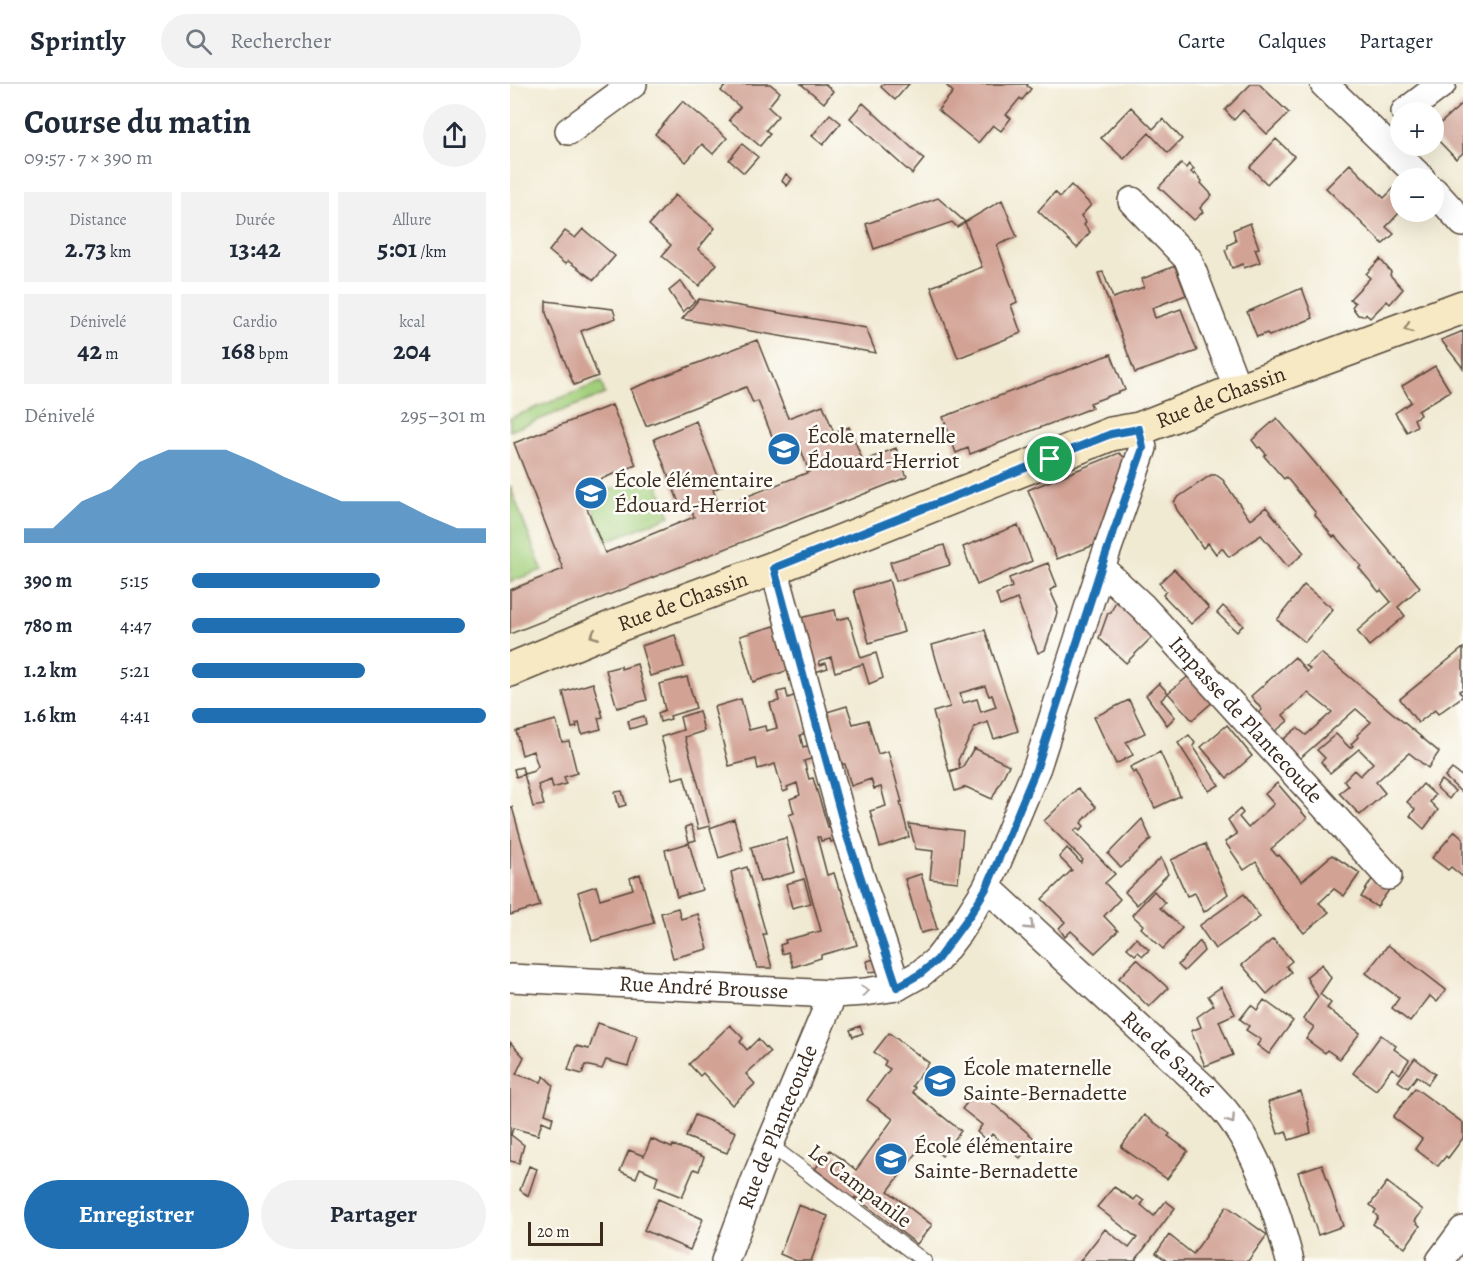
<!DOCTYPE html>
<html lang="fr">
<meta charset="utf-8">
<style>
:root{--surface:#fff;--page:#f2f2f3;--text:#1f2937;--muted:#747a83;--line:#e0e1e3;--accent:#1f6fb2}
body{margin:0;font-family:Alegreya,serif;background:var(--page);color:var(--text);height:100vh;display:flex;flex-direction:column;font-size:22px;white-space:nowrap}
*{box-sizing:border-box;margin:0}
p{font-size:20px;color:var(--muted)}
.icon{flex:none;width:33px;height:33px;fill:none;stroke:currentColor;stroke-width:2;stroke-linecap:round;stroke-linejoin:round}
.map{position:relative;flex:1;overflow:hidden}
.sheet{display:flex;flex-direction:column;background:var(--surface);width:510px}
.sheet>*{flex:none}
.buttons{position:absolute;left:880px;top:18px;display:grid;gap:12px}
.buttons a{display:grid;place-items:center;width:54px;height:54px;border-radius:50%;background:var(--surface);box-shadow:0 6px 24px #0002;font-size:30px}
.scale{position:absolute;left:18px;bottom:15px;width:75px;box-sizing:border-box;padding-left:6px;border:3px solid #3b2a1e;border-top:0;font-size:16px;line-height:21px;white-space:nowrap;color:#3b2a1e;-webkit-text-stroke:4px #fdfcf7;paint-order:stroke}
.pin{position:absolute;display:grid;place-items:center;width:51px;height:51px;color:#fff;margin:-26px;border:3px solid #fff;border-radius:50%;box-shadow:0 2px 6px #0007}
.round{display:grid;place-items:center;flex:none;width:63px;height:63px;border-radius:32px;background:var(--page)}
.head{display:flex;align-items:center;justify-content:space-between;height:102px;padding:0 24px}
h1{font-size:33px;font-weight:700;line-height:45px}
.metrics{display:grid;grid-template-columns:repeat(3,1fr);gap:9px;height:102px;padding:6px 24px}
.metrics div{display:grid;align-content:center;border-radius:0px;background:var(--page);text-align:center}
.metrics b{font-size:26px;font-weight:700}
.metrics small{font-size:16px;font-weight:400}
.metrics p{font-size:16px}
.chart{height:168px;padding:12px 24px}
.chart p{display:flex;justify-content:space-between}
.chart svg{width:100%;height:108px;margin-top:6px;fill:var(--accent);opacity:.7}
.button{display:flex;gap:12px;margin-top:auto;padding:12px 24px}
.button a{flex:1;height:69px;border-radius:36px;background:var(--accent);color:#fff;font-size:24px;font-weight:700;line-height:69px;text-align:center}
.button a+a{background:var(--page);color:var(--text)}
ul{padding:0 24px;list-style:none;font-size:20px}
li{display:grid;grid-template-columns:96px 72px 1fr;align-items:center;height:45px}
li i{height:15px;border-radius:8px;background:var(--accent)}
header{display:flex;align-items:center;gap:36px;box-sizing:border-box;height:84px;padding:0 30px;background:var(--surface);border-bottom:2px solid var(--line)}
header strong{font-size:28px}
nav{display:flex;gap:33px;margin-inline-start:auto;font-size:21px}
.search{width:420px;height:54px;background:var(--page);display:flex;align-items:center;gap:15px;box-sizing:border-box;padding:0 21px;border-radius:33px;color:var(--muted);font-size:22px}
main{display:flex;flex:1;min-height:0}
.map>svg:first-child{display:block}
</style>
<header>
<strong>Sprintly</strong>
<div class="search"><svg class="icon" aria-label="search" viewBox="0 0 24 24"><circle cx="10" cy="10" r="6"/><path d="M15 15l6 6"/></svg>Rechercher</div>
<nav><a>Carte</a><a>Calques</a><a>Partager</a></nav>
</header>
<main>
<section class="sheet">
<div class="head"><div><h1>Course du matin</h1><p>09:57 · 7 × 390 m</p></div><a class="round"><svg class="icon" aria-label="share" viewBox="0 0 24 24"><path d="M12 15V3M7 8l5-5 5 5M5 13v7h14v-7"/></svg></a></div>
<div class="metrics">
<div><p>Distance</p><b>2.73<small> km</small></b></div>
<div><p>Durée</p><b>13:42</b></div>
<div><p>Allure</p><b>5:01<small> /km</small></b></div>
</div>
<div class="metrics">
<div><p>Dénivelé</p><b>42<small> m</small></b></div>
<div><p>Cardio</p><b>168<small> bpm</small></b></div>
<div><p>kcal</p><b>204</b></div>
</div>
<div class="chart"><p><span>Dénivelé</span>295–301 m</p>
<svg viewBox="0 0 160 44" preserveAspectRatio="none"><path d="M0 44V38L10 38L20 27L30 22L40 11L50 6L60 6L70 6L80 11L90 17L100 22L110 27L120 27L130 27L140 33L150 38L160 38V44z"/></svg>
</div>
<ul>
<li><b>390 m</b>5:15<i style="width:64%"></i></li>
<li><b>780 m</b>4:47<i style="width:93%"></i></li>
<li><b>1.2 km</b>5:21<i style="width:59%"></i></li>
<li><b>1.6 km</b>4:41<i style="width:100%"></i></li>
</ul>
<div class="button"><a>Enregistrer</a><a>Partager</a></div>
</section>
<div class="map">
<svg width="953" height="1177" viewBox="0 0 953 1177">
<rect width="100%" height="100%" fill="#fdfcf7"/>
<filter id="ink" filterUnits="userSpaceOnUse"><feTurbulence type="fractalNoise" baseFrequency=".0167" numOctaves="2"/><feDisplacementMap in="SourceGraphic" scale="12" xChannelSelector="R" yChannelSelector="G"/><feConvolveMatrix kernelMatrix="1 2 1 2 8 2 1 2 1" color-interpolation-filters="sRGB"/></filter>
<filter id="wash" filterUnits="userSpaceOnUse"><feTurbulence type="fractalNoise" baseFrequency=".008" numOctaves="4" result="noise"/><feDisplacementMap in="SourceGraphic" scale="24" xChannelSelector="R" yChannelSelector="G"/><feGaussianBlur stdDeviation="1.35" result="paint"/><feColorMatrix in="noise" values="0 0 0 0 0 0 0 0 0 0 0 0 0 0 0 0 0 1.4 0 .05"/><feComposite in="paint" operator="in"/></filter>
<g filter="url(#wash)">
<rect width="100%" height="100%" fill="#f1ead3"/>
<path fill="#a2cf7c" stroke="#6e7c4d" stroke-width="1.5" d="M91,298L95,310L0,347V334Z
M143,389L160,432L96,457L79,414Z
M0,402L32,486L0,498Z"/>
<g id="blocks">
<path fill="#d2a294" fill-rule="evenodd" d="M217,0H260L270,8L258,23L268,32L256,46L260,50L250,62L219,36L230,23L211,7Z
M291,0H315L323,7L314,19Z
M373,0H399L385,16L371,3Z
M438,0H518L517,2L521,5L512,16L510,14L496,31L501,34L491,47L483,41L468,59L428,26L443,8L437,2Z
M741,0H749L779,29L757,50L733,26L724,36L715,26Z
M173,17L217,54L203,70L192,60L176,78L145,50Z
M353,19L414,75L402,90L340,34Z
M953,19V69L946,75L924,52V45Z
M621,23L643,45L653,35L672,55L658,69L639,49L614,75L591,54Z
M320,30L331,39L313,61L302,52Z
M766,55L784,72L757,100L740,83Z
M232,60L248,73L234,89L219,76Z
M671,80L676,84L679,80L684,85L681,88L684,91L685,89L692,97L691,99L702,111L690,124L693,128L684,136L649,103Z
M840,80L874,114L886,102L891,107V127L876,143L884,150L873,160L816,104Z
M276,90L282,95L277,102L272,97Z
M561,101L581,121L571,132L576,138L574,141L580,148L567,164L528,127L545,108L550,113Z
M165,111L205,144L188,165L207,180L189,202L152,172L161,161L139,141Z
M428,114L455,138L447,143L442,138L364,165L356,140Z
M492,116L507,153L487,161L507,218L501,221L511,249L448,274L421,203L472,183L455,138Z
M740,139L749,164L745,165L750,178L734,184L733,180L722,184L715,166L718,165V161L726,157L723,146Z
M73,145L105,172L84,196L58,177L55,180L39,167L55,147L65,154Z
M870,175L881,188L880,191L893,205L880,220L877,217L860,234L856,230L854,232L848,231L842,223L845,219L840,215L860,194L856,190Z
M665,182L676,211L642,224L645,234L671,225L687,267L625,289L588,189L593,188L603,214L634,203L632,195Z
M171,197L185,217L173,228L159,207Z
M792,204L803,234L759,252L757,249L747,253L737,228Z
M189,215L356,244L366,269L172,235Z
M36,217L103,225L106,234L71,247L88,292L64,301L36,229Z
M953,247V284L931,256Z
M247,256L278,334L313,321L324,349L339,343L353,377L386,364L397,393L0,550V506L53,485L4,359L102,321L126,381L69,404L95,469L184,433L178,415L169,419L144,355L186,337L212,402L203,406L210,423L299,388L289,360L268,367L248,317L243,319L236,303L136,342L121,305Z
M601,270L615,306L580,319L582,324L460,370L458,364L446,369L433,333Z
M925,282L940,307L908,327L910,331L904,335L907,342L897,348L885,329L901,318L892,302Z
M767,334L910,503L888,523L895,532L859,562L847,547L881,518L871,506L869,508L849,484L851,482L825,452L823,453L805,431L806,429L776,393L774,395L754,372L756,370L750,363L748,364L742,356Z
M609,369L619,377L590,459L547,475L518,406Z
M701,391H706L713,396L740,436L756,423L794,469L778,483L751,451L719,473L712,464L706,470L698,459L693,464L667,426L664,418L667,414Z
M508,441L522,477L467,501L453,463Z
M434,461L440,481L386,497L380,478Z
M538,479L547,502L540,506L548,524L546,525L547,529L535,566L528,569L507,515L490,522L486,510L502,503L499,494Z
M664,485L699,524L681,540L653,511L656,507L649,499Z
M379,496L394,548L359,559L344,506Z
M794,501L823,525L795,558L767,536Z
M606,517L611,518L645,550L616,579L589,554L598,529L601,528Z
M713,522L733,541L727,548L707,529Z
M325,526L327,536L339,533L351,574L366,569L373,594L359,600L353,580L325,588L321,573L309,577L310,581L316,579L318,584L305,588L290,534Z
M268,541L282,585L243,598L230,552Z
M475,546L508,647L484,655L478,638L465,643L448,676L450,684L439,687L423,628L440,623L422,561ZM475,602L479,612L482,611L486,623L471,628L467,615L453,619L450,609Z
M165,551L174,583L140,592L131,562Z
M953,564V605L949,607L953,612L928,630L925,626L908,639L890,615Z
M811,569L929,668L918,684L899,669L866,698L875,709L850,731L829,709L838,702L834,696L844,686L850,692L863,679L849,665L820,689L811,678L815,674L807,666L826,650L840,664L843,662L841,660L848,653L847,651L861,638L846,625L787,677L770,658L787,644L796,651L822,628L798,609L773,631L778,637L763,649L747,631L752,626L741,612L785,573L797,588L800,585L796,582Z
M127,580L137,616L107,624L96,586L111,582V585Z
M681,590L705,616L682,636L658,609L651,616L665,633L657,641L636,611L649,599L658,609Z
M177,593L186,624L160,632L161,635L150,638L148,629L155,626L149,600Z
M83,599L93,633L88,634L91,645L72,650L69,639L66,640L67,643L62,644L53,608Z
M276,606L278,614L286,611L296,649L290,651L293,663L301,661L304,674L294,677L299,695L303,694L318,743L329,740L332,754L321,758L320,755L311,757L310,753H307L317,791L324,789L329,805H331L347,861L311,871V874L283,883L278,868L272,870L270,861L276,859L275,856L311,847L279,731L284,729L280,715L290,711L287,699L277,703L278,706L273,708L265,680L248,685L246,675L219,682L204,623L231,615L239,646L255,642L256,647L267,644L260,619L269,617L267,608Z
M619,616L635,649L616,658L623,671L606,680L584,633Z
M337,622L343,640L358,636L368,670L378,667L392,718H390L399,753L370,763L360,727L376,722L371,703L364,705L361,695L341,702L335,680H332L317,628Z
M189,627L194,647L175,653L200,742L188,745L174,692L163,695L151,653L173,646L170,633Z
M134,632L136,640L120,645L118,637Z
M46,636L52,658L59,657L67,689L54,693L56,700L43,704L41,696L28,701L34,721L23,723L14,690L6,693L4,685L12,683L14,690L24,687L28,682L23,667L12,671L6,647Z
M717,641L742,672L717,694L691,663Z
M679,651L685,659L683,662L709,701L699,707L668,659Z
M464,664L499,681L482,715L456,703L445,707L440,689L452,684Z
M650,668L670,712L645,724L626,687L623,689L620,683Z
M942,685L953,693V706L951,708L935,693Z
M931,696L945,707L939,715L926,703Z
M767,699L797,734L761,765L767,772L769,771L792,797L822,771L850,789L834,812L824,805L809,819L819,828L794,849L770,820L746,778L734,786L715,758L727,750L718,736L730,725L733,729L729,733L738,744L764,720L755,710Z
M913,700L925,711L920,718L928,726L914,745L900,732L905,725L897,718Z
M568,704L586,723L571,739L574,742L570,747L567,744L564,747L605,790L595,799L610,815L594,832L608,847L585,869L561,847L555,853L549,844L555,838L532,815L562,786L549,773L557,764L571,779L573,776L534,737Z
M112,707L116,721L109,723L105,708Z
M2,723L30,822L0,831V724Z
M224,735L233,766L209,774L200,744Z
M632,735L641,755L611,784L598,770Z
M399,740L453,747L448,798L420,795L423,767L406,765Z
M181,741L186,756L179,758L175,743Z
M945,747L953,754V793L941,783L938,786L922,774Z
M276,754L285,788L250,798L241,763Z
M179,759L192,806L167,813L155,766Z
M695,760L718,810L694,828L685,809L677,812L661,776Z
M651,774L658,790L627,821L615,808Z
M237,783L256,850H253L262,884H247L223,797L221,788Z
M130,790L144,839L82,857L68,808L86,802L90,815L123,805L120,794Z
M411,790L427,845L411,849L395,795Z
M294,795L301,819L282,824L276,800Z
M862,795L879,806L867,823L851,813Z
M644,807L655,819L650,824L672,844L653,865L631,844L633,841L622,831Z
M734,810L750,833L705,865L689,842Z
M168,824L171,835L188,830L198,865L163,874L151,829Z
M626,854L639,866L633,872L628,868L625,871L617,864Z
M763,855L782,877L776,882L781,888L757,910L732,881Z
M690,857L694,867L674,887L668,881Z
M878,861L936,906L927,918L920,912L900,938L882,924L889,914L856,889Z
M365,875L368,887L359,888L357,877Z
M627,875L658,904L639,923L609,894Z
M812,880L821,894L810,910L821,919L817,924L850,949L830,975L817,966L815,969L796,955L804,943L793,935L808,913L796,893Z
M711,903L725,930L709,937L723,971L695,982L681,947L691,943L687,933L704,921L698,912Z
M754,916L783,937L759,970L747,961L751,956L736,946L739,942L730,935L741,921L747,926Z
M88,939L127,952L118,982L96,976L92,985L75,981L72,990L58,986L66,962L79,965Z
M220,941L233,954L230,958L237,966L248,955L260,968L236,990L245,1000L222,1021L193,989L190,992L179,980Z
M350,942L353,949L343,953L340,946Z
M379,949L419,979L402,1002L405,1004L402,1008L451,1047L432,1072L415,1058L378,1107L422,1141L407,1160L345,1113L343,1116L328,1105L330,1104L305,1085L320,1066L346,1086L383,1035L357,1016L380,985L374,981L376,977L364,968Z
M871,951L886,962L884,965L899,976L890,990L882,984L866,1006L843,989Z
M0,958L14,973L6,990L31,998L34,992L43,1001L35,1030L43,1033L41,1041L32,1037L28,1051L3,1044L1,1051L14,1061L9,1079L0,1077Z
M905,974L925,990L918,1000L907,992L898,1004L888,997Z
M905,1004L953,1039V1054L938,1074L936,1072L928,1082L905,1065L912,1055L883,1033Z
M467,1006L525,1055L510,1074L482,1050L477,1057L467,1048L472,1041L452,1025Z
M791,1008L800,1039L799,1040L801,1049L779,1056L776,1047L768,1050L758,1018Z
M185,1031L226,1048L217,1069L176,1053Z
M634,1031L660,1050L658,1052L678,1067L657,1095L611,1063Z
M141,1055L162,1064L163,1061L194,1073L189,1087L184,1085L172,1113L145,1102L148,1092L130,1084L126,1094L110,1087L119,1066L134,1072Z
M812,1080L833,1142L808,1151L788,1088Z
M19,1082L27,1085L18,1112L10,1106Z
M877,1098L913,1126L905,1137L910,1142L895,1164L863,1140L868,1133L864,1129L866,1126L860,1121Z
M604,1103L624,1116L627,1112L634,1117L631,1121L644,1132L656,1117L665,1124L625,1177H570L595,1145L619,1164L627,1154L587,1123Z
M148,1115L193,1135L180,1166L134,1146Z
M288,1121L318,1132L301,1177H286L270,1170Z
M717,1122L757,1151L738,1177H657L646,1169L659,1151L683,1170Z"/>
</g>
</g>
<g filter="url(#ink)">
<use href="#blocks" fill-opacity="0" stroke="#564739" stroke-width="1.5"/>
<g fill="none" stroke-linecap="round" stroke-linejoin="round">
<g stroke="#564739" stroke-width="16">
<path id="lane" d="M260,1061L414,1177"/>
</g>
<g stroke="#564739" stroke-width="30">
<g id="street">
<path d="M814,0L911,94"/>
<path d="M895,28L932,0"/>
<path d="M59,47L123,0"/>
<path d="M924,107L953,139"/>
<path d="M622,117L678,175L728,306"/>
<path d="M264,484L336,749L387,903"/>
<path id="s1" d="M591,484L633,523L878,792"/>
<path id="s2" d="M477,803L693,1003C700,1011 708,1019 715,1027C748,1067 767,1128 780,1177"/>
<path id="s3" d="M0,894L323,910L355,908L387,903L410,890L427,876L448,849L477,803L527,683L591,484L633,364L629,345"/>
<path id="s4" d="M215,1177L249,1086L323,910"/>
<path d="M930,1177L953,1146"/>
</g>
</g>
<g stroke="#564739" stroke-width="36">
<g id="secondary">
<path id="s5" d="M0,586L111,540L264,484L601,350L629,345L728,306L953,223"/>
</g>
</g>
<use href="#lane" stroke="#fff" stroke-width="14"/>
<use href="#street" stroke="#fff" stroke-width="27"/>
<use href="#secondary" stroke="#f6e9c3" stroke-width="33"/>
</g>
<defs><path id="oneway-chevron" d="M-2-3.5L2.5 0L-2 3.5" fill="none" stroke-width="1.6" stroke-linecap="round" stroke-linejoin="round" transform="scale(1.5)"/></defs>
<g stroke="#988a70">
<use href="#oneway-chevron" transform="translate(898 244) rotate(160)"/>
<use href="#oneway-chevron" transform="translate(84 551) rotate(158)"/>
</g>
<g stroke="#a79f9a">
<use href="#oneway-chevron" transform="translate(520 842) rotate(43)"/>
<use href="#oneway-chevron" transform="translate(355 907) rotate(-6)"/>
<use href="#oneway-chevron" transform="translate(721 1036) rotate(56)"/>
</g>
</g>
<g fill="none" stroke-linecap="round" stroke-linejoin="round" filter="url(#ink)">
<g stroke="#fff" stroke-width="12">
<path id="route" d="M629,345L633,364L591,484L527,683L477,803L460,831L427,876L410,890L387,903L336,749L264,484L601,350Z"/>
</g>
<use href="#route" stroke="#1f6fb2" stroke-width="8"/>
</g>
<defs>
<g id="school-disc" transform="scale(1.725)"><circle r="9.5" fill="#1f6fb2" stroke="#fdfcf7"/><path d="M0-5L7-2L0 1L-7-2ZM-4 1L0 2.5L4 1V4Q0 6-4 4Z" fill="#fff"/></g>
</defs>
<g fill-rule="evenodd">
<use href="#school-disc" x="274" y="365"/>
<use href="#school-disc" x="81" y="409"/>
<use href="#school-disc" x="430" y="997"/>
<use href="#school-disc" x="381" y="1075"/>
</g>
<g text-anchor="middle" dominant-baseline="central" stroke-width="5" stroke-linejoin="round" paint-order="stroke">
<g font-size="22" fill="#3b2a1e" stroke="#fdfcf7">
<text stroke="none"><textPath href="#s5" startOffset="762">Rue de Chassin</textPath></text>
<text stroke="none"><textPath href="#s5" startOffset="186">Rue de Chassin</textPath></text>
<text stroke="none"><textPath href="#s1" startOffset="210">Impasse de Plantecoude</textPath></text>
<text stroke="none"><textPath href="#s3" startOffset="194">Rue André Brousse</textPath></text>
<text stroke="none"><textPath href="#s2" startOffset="246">Rue de Santé</textPath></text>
<text stroke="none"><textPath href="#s4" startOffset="144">Rue de Plantecoude</textPath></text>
<text transform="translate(350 1102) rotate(37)">Le Campanile</text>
</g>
<g font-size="22" fill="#3b2a1e" stroke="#fdfcf7" text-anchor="start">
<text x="297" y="352">École maternelle<tspan x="297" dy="25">Édouard-Herriot</tspan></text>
<text x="104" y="396">École élémentaire<tspan x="104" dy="25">Édouard-Herriot</tspan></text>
<text x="453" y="984">École maternelle<tspan x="453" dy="25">Sainte-Bernadette</tspan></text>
<text x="404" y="1062">École élémentaire<tspan x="404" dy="25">Sainte-Bernadette</tspan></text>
</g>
</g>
</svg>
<div class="buttons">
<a>+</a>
<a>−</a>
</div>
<div class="scale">20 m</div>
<div class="pin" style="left:540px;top:375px;background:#1e9e55"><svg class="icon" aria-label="arrive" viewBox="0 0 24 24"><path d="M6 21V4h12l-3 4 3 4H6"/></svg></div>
</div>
</main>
